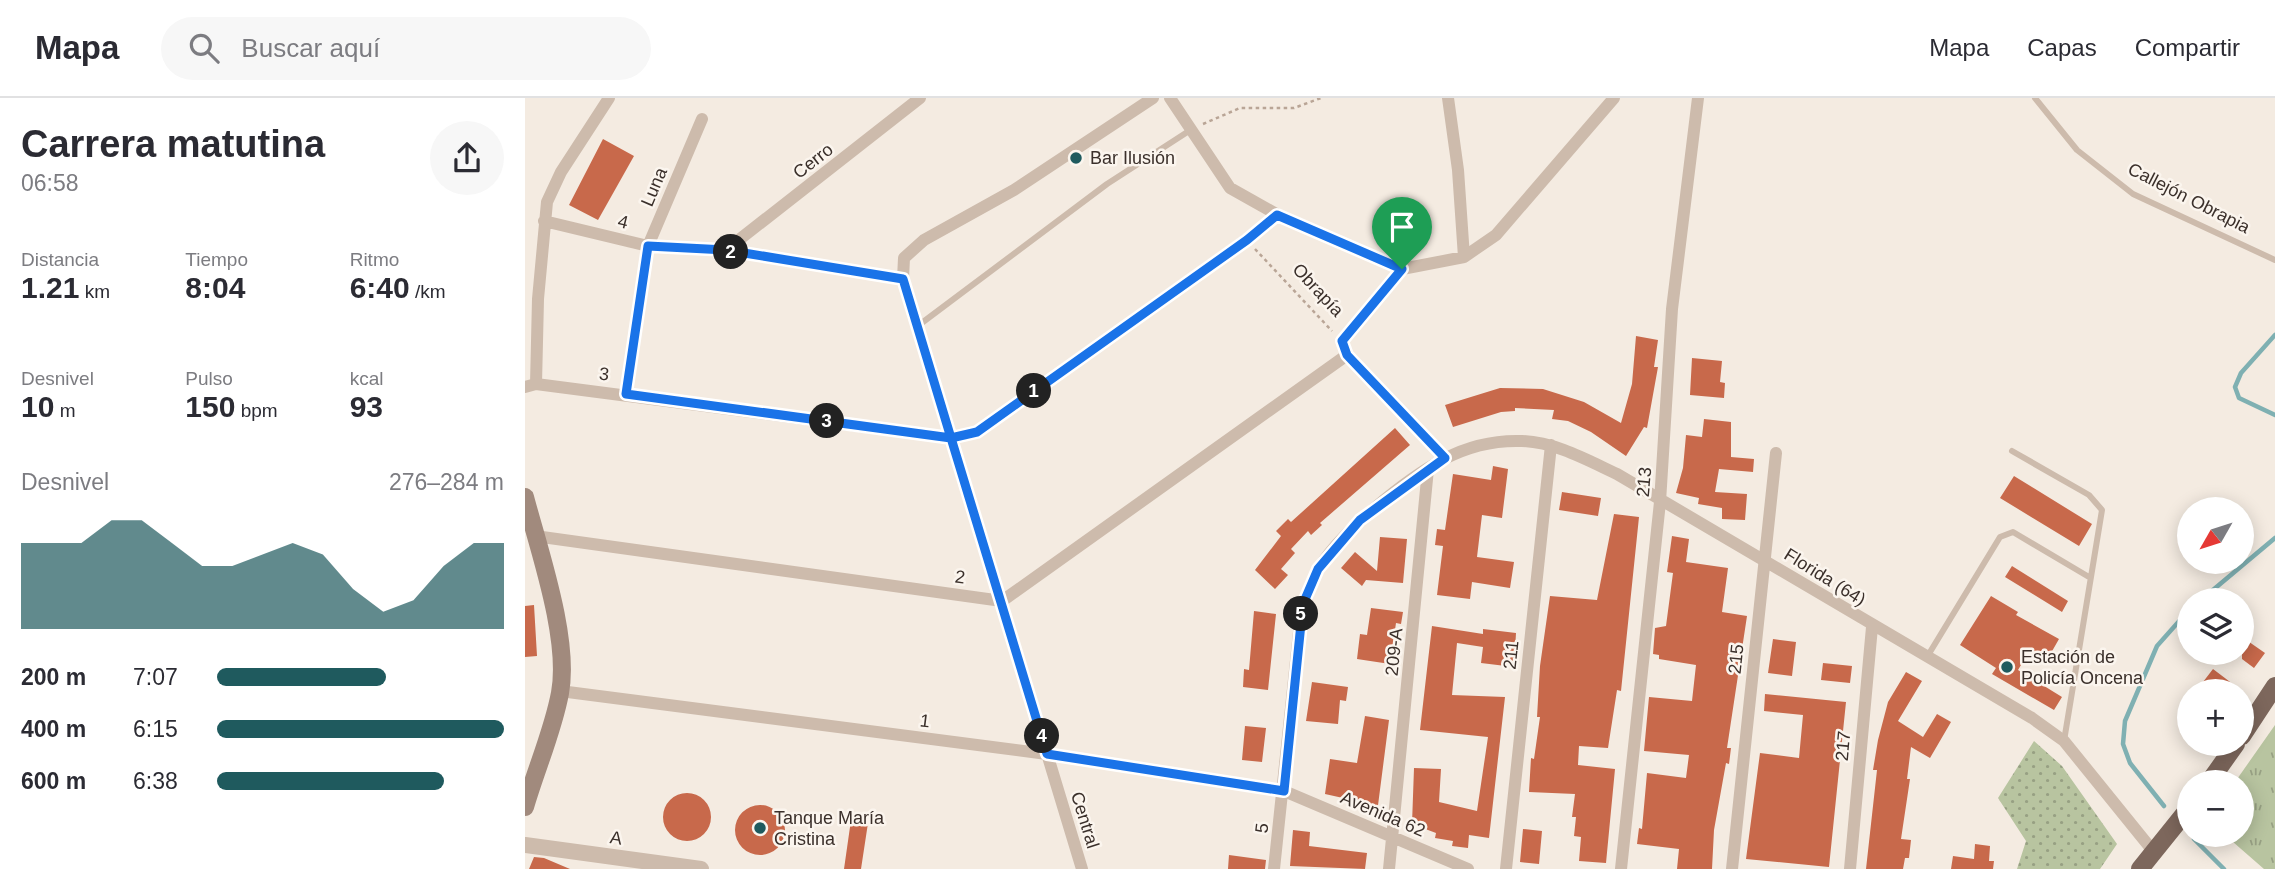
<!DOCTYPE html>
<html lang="es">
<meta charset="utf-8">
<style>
:root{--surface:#fff;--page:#f7f7f7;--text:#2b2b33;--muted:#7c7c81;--line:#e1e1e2;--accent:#1f5a5e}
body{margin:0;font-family:Arial,sans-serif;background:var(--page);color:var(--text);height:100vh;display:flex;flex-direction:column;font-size:26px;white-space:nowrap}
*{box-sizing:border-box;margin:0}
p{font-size:23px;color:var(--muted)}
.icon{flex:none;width:38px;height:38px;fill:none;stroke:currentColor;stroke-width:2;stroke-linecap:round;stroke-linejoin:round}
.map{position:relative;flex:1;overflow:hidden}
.side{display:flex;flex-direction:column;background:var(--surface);width:525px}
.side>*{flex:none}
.needle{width:46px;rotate:231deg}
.fabs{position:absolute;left:1652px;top:399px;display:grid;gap:14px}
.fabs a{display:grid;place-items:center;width:77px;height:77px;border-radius:50%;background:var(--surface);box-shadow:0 4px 18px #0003;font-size:35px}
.pin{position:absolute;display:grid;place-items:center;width:60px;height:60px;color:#fff;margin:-72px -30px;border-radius:50% 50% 50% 0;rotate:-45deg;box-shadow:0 0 7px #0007}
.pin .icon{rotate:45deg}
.km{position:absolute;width:35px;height:35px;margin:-18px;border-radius:50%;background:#222;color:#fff;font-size:19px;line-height:35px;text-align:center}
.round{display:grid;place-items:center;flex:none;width:74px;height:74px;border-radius:37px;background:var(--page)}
.summary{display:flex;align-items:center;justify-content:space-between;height:119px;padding:0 21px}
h1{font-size:38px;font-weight:700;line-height:52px}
.metrics{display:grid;grid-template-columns:repeat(3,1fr);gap:10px;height:119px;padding:7px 21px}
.metrics div{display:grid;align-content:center}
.metrics b{font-size:30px;font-weight:700}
.metrics small{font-size:19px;font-weight:400}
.metrics p{font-size:19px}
.chart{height:196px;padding:14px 21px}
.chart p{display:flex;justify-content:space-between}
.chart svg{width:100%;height:126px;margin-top:7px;fill:var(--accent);opacity:.7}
ul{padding:0 21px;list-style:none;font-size:23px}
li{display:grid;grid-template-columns:112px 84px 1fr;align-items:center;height:52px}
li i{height:18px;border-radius:9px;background:var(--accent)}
header{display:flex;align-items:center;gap:42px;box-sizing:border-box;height:98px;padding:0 35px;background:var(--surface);border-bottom:2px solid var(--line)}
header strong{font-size:33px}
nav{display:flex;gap:38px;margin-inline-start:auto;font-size:24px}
.search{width:490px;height:63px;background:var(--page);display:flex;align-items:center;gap:18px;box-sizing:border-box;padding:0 24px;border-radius:38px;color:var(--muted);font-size:26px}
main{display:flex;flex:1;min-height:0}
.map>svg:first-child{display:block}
</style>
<header>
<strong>Mapa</strong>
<div class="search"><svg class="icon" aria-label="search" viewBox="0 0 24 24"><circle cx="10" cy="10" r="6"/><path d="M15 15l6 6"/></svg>Buscar aquí</div>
<nav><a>Mapa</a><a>Capas</a><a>Compartir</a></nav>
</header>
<main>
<section class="side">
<div class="summary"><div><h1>Carrera matutina</h1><p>06:58</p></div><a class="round"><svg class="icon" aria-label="share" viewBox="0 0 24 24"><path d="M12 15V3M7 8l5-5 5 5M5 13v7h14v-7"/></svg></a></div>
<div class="metrics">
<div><p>Distancia</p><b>1.21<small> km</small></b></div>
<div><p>Tiempo</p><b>8:04</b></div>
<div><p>Ritmo</p><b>6:40<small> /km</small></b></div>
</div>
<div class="metrics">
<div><p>Desnivel</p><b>10<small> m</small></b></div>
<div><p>Pulso</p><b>150<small> bpm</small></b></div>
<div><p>kcal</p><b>93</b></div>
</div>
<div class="chart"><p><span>Desnivel</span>276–284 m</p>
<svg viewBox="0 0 160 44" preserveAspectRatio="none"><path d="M0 44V14L10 14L20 14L30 6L40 6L50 14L60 22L70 22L80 18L90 14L100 18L110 30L120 38L130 34L140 22L150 14L160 14V44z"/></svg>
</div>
<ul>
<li><b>200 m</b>7:07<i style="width:59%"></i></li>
<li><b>400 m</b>6:15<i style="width:100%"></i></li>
<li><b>600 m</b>6:38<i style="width:79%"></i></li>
</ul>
</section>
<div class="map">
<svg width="1750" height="771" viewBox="0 0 1750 771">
<defs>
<pattern id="grass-tufts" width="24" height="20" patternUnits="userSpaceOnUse" patternTransform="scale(1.75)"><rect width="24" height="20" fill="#b8c4a0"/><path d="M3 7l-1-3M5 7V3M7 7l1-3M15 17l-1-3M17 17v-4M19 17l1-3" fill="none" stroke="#97a083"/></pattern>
<pattern id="park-dots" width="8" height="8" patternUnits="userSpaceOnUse" patternTransform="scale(1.75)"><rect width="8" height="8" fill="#b8c4a0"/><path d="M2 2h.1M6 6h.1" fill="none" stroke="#97a083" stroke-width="1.8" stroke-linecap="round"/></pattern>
</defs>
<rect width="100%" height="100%" fill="#f4ebe1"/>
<path fill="url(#grass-tufts)" d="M1750,627V771H1739L1700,737H1717V684H1710Z"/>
<path fill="url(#park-dots)" d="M1509,643L1537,668L1592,746L1575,771H1492L1501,743L1473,700Z"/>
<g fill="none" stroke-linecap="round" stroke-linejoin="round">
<path stroke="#7fb0b2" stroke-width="4.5" d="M1750,237L1716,275L1710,289L1714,300L1750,317
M1676,502L1750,440
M1639,708L1605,665L1598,646L1600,623L1632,548L1664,512
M1669,741L1699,771"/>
</g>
<path fill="#c8694b" d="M78,41L109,58L73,122L44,107Z
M1111,238L1133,242L1129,269H1133L1122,330L1119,329L1101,358L1066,334L1043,323L1027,321L1029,312L990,310V313L976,314L928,329L920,307L975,290L1018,291L1059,304L1096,325L1107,286Z
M1167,260L1197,263L1195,284L1200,285L1199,300L1165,297Z
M1179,321L1206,324V359L1229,361L1228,374L1194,371L1190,394L1222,396L1220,422L1197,421V410L1173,406L1174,400L1151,395L1158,370L1161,337L1177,339Z
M870,330L885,347L795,425L797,427L786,437L783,433L766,451L770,455L756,471L763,477L750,491L730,472L756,438L751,433L763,421L766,424Z
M968,368L983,371L977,420L957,417L952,459L989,464L985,490L947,484L945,501L912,497L918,448L910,447L912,431L920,432L928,376L966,382Z
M1489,378L1567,426L1554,448L1475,400Z
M1037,394L1076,400L1073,418L1034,412Z
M1089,416L1114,419L1096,593L1092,592L1083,650L1054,648L1053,667L1090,671L1081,765L1054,763L1056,739L1049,738L1051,719H1047L1050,696L1004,694L1006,660L1009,661L1015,619H1012L1015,568L1025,498L1072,502Z
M1147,438L1164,441L1161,464L1203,470L1197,514L1222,518L1202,650H1206L1204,666L1201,665L1189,732L1187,771H1152L1154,751L1112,746L1114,730L1117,731L1122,675L1161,680L1164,657L1119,653L1124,599L1167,603L1171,567L1134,561V557L1128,556L1130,530L1141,528L1148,475L1142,474Z
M855,439L882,441L878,485L841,482L837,488L816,470L830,454L852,473Z
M1487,468L1543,503L1537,514L1480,479Z
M1466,498L1493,514L1491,517L1534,541L1522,562L1505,552L1493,572L1537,599L1529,612L1467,576L1471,570L1435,547Z
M9,507L12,558L0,559V508Z
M846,510L878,514L876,526L871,525L865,566L832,561L835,536L842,537Z
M729,513L751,516L743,592L718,589L719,571L724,572Z
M907,528L958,536V531L991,535L989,569L956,565L958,549L932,545L927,597L980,599L964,740L944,737L943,750L927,748L928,743L910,740L911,735L887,726L889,670L916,671L914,704L952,713L963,639L895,632Z
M1717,539L1740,555L1729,570L1717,561Z
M1248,541L1271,544L1267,578L1243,575Z
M1298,565L1327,568L1325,585L1296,582Z
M1688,571L1717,593H1690L1678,584Z
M1381,574L1397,583L1373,623L1398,639L1412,616L1426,624L1405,660L1386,649L1382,681H1385L1376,741L1386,742L1384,760H1380L1378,771H1341L1352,672H1348L1353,642L1363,604Z
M787,584L823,589L821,603L815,602L813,626L781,623Z
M1240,596L1321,604L1304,769L1221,761L1235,655L1274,660L1278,617L1239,613Z
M840,618L864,622L852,715L835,713L836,704L800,696L805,661L832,665Z
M720,628L741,630L737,664L717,662Z
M138 719a24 24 0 1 1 48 0a24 24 0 1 1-48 0Z
M210 732a25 25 0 1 1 50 0a25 25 0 1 1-50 0Z
M326,722L343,725L336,771H319Z
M998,731L1017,733L1014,766L995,764Z
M768,732L785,734L784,748L842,755L840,771L765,768Z
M1450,746L1465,748L1464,763H1469L1468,771H1426L1428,758L1449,761Z
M704,757L741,762L740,771H703Z
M9,759L19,760L45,771H4Z"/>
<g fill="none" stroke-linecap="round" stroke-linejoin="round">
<path stroke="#b9a596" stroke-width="2.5" stroke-dasharray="3.5 3.5" stroke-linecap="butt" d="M678,26L715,10H769L796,0
M730,151L807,233"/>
<path stroke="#cdbbac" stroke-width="6" d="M1510,0L1552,52L1608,96L1750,162
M394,227L582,86L667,31
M1487,353L1564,397L1577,412L1539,643
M1402,559L1475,439L1488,434L1564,479"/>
<path stroke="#cdbbac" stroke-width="12" d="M645,0L705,90L753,117L877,171L939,159L971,137L1089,0
M923,0L933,72L939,159
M19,123L123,148L201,152L378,181
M201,152L395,0
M877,171L817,243L822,257L920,360
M11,286L13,201L22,104L36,74L84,0
M0,289L11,286L427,340L452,334L721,142L753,117
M101,296L123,148L177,21
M10,438L477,503L822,257
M35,593L522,656L759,693L943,771
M557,771L378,181L379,160L399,142L489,92L628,0
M749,771L774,534C777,512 782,494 792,474C811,437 882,380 919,361C942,349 970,342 997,343C1030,344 1062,362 1092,376L1507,620L1539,643L1628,753
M864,771L903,371
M981,771L1026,347
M1096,771L1135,404L1147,211L1173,0
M1207,771L1251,355
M1325,771L1347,529"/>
<path stroke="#cdbbac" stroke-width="16" d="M0,747L176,771"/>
<path stroke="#a18a7d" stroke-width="18" d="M0,399C14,452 45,541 35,595C28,633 11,671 0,709"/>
<path stroke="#7d675c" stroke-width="18" d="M1717,638L1750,588
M1684,684L1711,646
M1615,771L1664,710"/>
</g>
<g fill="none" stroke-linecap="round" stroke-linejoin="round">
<g stroke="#fff" stroke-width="14">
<path id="route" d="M877,171L752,117L722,142L452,334L426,340L378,181L201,152L123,148L101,296L426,340L522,656L759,693L778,506L793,471L835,422L920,360L822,257L817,243L877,171"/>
</g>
<use href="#route" stroke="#1a73e8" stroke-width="9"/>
</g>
<g fill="#1f5a5e" stroke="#fbf5ee" stroke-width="2.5">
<circle cx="551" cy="60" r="7"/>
<circle cx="1482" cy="569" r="7"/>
<circle cx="235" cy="730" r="7"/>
</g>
<g text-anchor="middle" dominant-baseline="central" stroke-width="5" stroke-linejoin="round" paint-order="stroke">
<g font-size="18" fill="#3b302b" stroke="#fbf5ee" text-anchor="start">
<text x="565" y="60">Bar Ilusión</text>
<text x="1496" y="559">Estación de<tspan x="1496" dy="21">Policía Oncena</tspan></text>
<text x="249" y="720">Tanque María<tspan x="249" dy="21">Cristina</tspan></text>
</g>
<g font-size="18" fill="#3b302b" stroke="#fbf5ee">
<text transform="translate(288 63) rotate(-38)">Cerro</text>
<text transform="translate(129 89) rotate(-67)">Luna</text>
<text transform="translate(1664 100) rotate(27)">Callejón Obrapia</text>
<text transform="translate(98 124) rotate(14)">4</text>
<text transform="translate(793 192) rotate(47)">Obrapía</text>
<text transform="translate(79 276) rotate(6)">3</text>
<text transform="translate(1119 384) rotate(-85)">213</text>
<text transform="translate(435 479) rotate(8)">2</text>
<text transform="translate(1300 479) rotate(32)">Florida (64)</text>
<text transform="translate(869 554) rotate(-84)">209-A</text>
<text transform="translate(986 557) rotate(-84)">211</text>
<text transform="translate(1211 561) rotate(-84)">215</text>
<text transform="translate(400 623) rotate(7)">1</text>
<text transform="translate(1318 648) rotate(-85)">217</text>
<text transform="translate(858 716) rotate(23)">Avenida 62</text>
<text transform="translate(560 722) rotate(73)">Central</text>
<text transform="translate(737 730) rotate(-83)">5</text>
<text transform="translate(91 740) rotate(8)">A</text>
</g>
</g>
</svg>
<div class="fabs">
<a><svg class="needle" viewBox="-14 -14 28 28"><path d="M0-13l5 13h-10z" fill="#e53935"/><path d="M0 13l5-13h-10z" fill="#7c7c81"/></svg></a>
<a><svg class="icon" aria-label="layers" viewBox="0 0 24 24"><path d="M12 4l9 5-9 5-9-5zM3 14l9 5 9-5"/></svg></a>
<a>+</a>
<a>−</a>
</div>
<div class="pin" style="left:877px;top:171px;background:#1e9e55"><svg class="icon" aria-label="arrive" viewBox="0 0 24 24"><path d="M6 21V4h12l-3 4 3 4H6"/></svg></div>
<b class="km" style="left:509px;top:293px">1</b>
<b class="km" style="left:206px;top:154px">2</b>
<b class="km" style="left:302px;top:323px">3</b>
<b class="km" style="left:517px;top:638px">4</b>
<b class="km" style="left:776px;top:516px">5</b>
</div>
</main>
